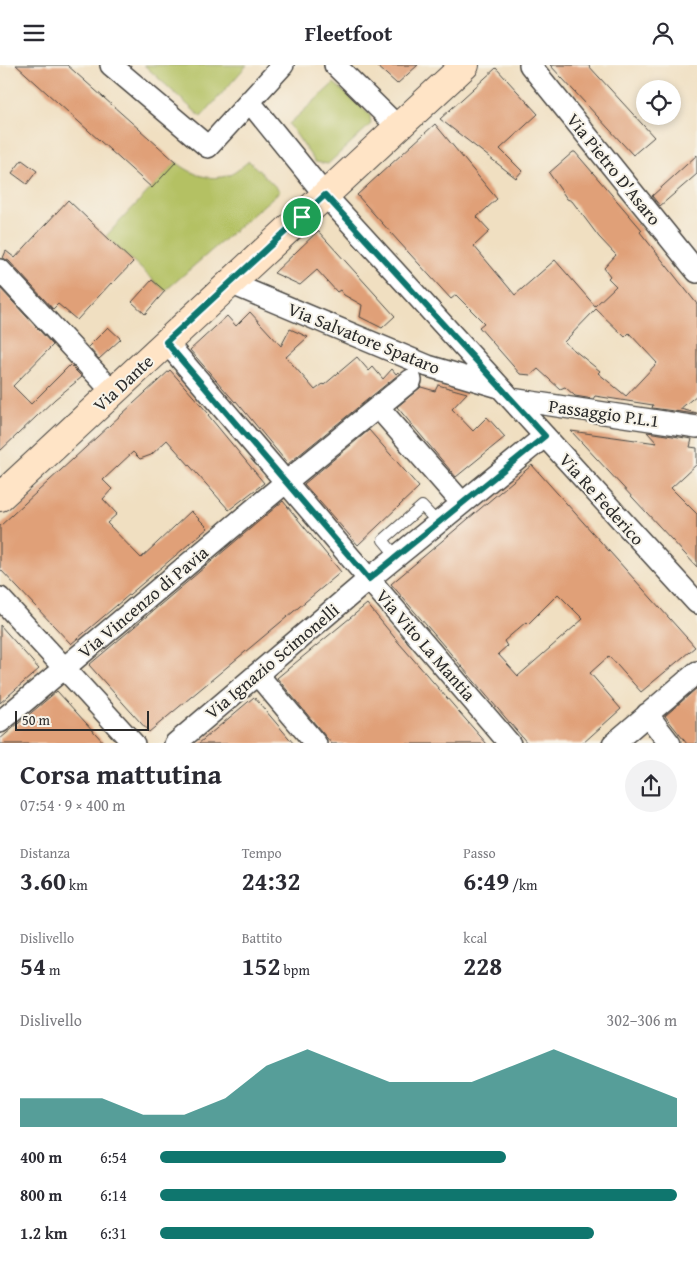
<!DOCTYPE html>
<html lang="it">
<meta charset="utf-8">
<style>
:root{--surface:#fff;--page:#f2f2f3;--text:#2b2b33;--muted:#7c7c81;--accent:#0f766e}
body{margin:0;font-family:"Gentium Book Plus",serif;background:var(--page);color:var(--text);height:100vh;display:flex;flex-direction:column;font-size:19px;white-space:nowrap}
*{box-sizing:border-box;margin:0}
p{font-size:16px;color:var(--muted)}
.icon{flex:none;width:28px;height:28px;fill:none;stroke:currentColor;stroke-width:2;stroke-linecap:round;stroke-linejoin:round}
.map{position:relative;height:678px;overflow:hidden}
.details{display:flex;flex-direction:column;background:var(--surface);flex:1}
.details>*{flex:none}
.controls{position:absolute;left:636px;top:15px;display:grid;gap:10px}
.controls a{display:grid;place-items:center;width:45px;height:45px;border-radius:50%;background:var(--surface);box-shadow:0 2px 8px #0003;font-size:25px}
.scale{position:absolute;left:15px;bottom:12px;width:134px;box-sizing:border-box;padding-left:5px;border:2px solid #2b2b2b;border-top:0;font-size:14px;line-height:18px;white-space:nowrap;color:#2b2b2b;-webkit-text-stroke:4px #f7f3e8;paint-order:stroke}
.pin{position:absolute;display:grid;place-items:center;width:42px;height:42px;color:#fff;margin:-21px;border:2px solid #fff;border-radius:50%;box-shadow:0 1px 5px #0007}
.round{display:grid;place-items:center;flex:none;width:52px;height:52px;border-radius:26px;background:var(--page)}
.summary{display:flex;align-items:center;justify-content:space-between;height:85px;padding:0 20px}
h1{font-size:28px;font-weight:600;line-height:38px}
.metrics{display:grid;grid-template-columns:repeat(3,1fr);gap:8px;height:85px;padding:5px 20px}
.metrics div{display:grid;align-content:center}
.metrics b{font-size:25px;font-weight:600}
.metrics small{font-size:14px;font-weight:400}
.metrics p{font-size:14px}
.chart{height:140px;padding:10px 20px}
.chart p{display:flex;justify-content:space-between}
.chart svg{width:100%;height:90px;margin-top:5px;fill:var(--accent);opacity:.7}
ul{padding:0 20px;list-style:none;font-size:16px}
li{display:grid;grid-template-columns:80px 60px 1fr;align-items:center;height:38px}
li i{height:12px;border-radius:6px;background:var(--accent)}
header{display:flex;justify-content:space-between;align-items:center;height:65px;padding:0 20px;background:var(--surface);font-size:22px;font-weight:600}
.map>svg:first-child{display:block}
</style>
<header><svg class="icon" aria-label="menu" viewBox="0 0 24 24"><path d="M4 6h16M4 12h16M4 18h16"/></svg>Fleetfoot<svg class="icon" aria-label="person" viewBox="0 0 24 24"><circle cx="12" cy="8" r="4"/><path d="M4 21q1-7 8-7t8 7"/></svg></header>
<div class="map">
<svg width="697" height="679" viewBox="0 0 697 679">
<rect width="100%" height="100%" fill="#f7f3e8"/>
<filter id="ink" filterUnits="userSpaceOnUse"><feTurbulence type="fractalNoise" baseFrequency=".02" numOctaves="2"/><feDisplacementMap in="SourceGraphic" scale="10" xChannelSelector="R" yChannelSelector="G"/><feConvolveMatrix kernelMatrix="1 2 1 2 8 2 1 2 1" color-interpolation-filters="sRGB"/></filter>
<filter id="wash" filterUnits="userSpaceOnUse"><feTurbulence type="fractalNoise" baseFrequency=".0096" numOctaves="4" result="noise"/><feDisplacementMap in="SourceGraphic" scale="20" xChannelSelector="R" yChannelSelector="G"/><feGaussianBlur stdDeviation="1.12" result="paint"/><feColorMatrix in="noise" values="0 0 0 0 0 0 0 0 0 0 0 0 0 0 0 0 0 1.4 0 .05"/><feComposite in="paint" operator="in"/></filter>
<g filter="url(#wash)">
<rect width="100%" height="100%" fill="#f0dfc1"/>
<path fill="#b4c163" stroke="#707647" d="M144,0H247L201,52Z
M334,18L370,50L371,59L328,99L315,97L289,59Z
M249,96L280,126L165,226L106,171L176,97C192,109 209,117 229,110C236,108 243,100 249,96Z"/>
<g id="blocks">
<path fill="#e0a078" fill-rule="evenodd" d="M16,0H67L176,97L152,123Z
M376,0H418L397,19Z
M550,0H588L654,72L633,90Z
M496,3L538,49L500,84L522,106L516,113L440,54Z
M435,59L497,134L477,152L490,166L474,181L515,230L555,195L595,241L616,221L608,213L610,211L604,203L616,190L599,172L572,136L567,134L549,108L573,87H575L642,165L640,167L697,239V330L680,344L697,348L696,349L652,343L653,340L595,331L593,334L575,331L565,322L560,324L538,304L531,310L520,309L479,262L484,258L456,230L451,234L399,177L357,130ZM596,244L625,272L629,268L657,298L626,331L598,308L600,306L564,277Z
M697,90V109L660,141L652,131Z
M22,95L37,106L27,119L12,108Z
M68,135L133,197L112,219L111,218L77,255L58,239L53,244L9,196L3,193L6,186L15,193Z
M318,166L395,251L382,263L360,252L362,240L344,230L340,225L337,227L317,205L300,220L274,208Z
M152,215L165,226L145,249L132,237Z
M0,223L53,280L13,321L31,339L70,300L82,312L55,334L0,386Z
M250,247L281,281L290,264L308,272L286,292L315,325L323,319L324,320L357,292L369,306L373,302L383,314L392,304L396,309L398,307L399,309L288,399L236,336L235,337L190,285L227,251L236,261Z
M108,262L121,274L99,294L88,282Z
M170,305L209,349L208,350L264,418L229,445L167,375L151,390L140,394L133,387L103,415L112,424L103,434L117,449L107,458L141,493L191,446L208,463L71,579L0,504V461Z
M438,320L467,328L452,344L473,366L487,352L505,372L456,412L397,342L421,322L435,326Z
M369,365L419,422L358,480L304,419Z
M571,366L657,378L647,367L692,374L690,382L697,383V399L671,423L697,449V502Z
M532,400L695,582L641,627L609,591L590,608L621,644L582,679H528L391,519ZM558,529L583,554L518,611L498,589L507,581L504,576L526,557L528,559Z
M283,436L341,507L149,667L89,600Z
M367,539L399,578L487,679H332L326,672L277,613Z
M0,560L39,604L0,638Z
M697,623V679H687L665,651Z
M57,626L105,679H0V674Z
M254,632L294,679H198L223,658Z"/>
</g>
</g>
<g filter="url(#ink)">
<use href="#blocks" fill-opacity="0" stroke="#494642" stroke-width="1"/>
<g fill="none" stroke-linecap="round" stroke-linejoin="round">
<g stroke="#494642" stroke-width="12">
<path id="lane" d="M397,492L383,475L422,441L438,458"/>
</g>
<g stroke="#494642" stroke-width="24">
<path id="street" d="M111,0L208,82L283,0
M335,0L398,62
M530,0L697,207
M249,36L325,130L697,538
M0,205L113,327
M230,218L428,301L499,322
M166,277L510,679
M511,334L697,362
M378,342L462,438
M0,533L134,679
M257,609L316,679
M647,649L670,679
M0,657L286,417L411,315
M175,679L369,514L545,371
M613,679L697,607"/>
</g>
<g stroke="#494642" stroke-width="30">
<path id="secondary" d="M0,432L465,0"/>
</g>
<use href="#lane" stroke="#fff" stroke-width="10"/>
<use href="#street" stroke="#fff" stroke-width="21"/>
<use href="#secondary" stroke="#ffe4c6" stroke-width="28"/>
</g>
</g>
<g fill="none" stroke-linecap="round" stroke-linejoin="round" filter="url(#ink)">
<g stroke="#fff" stroke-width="10">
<path id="route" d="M325,130L545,371L369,514L166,277Z"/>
</g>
<use href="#route" stroke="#0f766e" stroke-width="6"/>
</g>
<g text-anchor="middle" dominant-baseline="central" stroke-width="4" stroke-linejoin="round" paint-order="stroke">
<g font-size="18" fill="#2b2b2b" stroke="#f7f3e8">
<text transform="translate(614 104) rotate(51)">Via Pietro D'Asaro</text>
<text transform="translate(364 273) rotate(22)">Via Salvatore Spataro</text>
<text transform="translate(123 318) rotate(-43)">Via Dante</text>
<text transform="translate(604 348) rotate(8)">Passaggio P.L.1</text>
<text transform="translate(602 434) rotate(48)">Via Re Federico</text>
<text transform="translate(143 537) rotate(-40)">Via Vincenzo di Pavia</text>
<text transform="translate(426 580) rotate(49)">Via Vito La Mantia</text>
<text transform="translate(272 596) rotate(-40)">Via Ignazio Scimonelli</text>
</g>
</g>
</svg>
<div class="controls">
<a><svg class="icon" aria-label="locate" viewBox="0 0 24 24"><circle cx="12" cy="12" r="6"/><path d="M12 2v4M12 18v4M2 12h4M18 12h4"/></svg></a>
</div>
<div class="scale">50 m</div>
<div class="pin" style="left:302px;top:152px;background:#1e9e55"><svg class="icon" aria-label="arrive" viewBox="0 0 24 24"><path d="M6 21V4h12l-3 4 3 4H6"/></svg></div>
</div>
<section class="details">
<div class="summary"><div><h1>Corsa mattutina</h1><p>07:54 · 9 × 400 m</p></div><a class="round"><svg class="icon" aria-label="share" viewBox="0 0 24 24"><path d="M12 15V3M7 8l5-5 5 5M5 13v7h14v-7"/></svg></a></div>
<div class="metrics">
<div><p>Distanza</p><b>3.60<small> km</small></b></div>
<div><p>Tempo</p><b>24:32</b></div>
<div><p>Passo</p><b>6:49<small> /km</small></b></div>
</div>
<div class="metrics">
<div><p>Dislivello</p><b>54<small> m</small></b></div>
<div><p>Battito</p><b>152<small> bpm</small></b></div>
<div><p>kcal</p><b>228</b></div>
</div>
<div class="chart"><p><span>Dislivello</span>302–306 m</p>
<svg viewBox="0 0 160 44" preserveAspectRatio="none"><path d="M0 44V30L10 30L20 30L30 38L40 38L50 30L60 14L70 6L80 14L90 22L100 22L110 22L120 14L130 6L140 14L150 22L160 30V44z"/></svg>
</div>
<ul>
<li><b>400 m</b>6:54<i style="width:67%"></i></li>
<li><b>800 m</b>6:14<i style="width:100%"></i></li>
<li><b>1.2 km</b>6:31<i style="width:84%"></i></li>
</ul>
</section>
